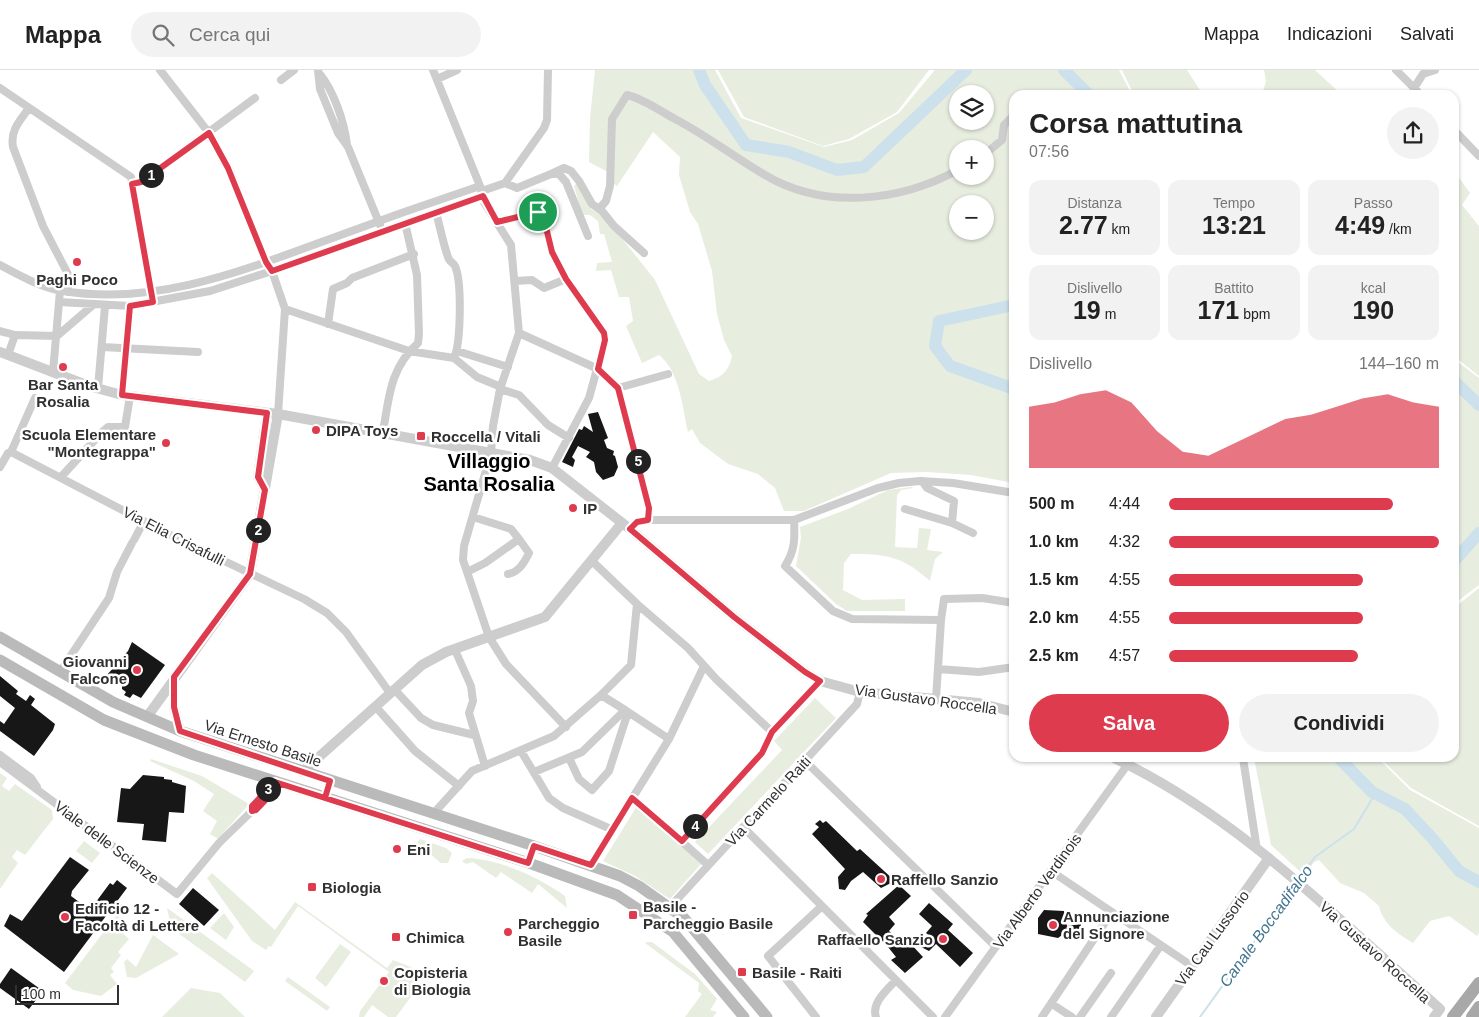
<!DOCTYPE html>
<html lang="it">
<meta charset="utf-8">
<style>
:root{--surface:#fff;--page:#f2f2f2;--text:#222;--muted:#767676;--line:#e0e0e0;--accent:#df3b4e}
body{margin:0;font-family:Arial,sans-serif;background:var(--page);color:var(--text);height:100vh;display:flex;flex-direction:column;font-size:19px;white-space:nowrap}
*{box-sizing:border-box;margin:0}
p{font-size:16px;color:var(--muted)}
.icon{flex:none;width:28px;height:28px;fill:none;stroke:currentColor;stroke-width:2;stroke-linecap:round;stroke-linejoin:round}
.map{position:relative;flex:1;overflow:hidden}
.side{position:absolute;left:1009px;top:20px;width:450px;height:672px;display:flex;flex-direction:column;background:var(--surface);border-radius:15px;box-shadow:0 1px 4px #0004}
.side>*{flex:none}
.buttons{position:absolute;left:949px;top:15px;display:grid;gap:10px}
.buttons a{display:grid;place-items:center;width:45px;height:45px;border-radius:50%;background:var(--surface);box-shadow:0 1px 4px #0004;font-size:25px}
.scale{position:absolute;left:15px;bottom:12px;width:104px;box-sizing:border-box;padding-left:5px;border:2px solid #303030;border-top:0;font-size:14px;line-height:18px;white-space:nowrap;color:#303030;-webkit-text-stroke:4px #fff;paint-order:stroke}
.pin{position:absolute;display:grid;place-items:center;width:42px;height:42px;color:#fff;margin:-21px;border:2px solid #fff;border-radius:50%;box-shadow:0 1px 5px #0007}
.km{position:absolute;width:25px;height:25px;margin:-12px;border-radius:50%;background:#222;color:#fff;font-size:14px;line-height:25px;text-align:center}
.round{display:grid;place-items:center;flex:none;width:52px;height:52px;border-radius:26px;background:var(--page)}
.head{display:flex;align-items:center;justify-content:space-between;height:85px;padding:0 20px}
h1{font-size:28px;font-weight:600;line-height:38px}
.figures{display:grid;grid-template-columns:repeat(3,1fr);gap:8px;height:85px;padding:5px 20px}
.figures div{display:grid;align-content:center;border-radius:12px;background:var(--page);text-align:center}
.figures b{font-size:25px;font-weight:600}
.figures small{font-size:14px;font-weight:400}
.figures p{font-size:14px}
.chart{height:140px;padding:10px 20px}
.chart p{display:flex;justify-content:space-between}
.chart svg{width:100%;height:90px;margin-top:5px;fill:var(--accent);opacity:.7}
.primary-button{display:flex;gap:10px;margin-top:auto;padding:10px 20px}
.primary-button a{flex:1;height:58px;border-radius:30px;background:var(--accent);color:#fff;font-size:20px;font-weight:600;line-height:58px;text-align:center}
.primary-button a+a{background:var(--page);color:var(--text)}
ul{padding:0 20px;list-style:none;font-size:16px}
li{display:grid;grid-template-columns:80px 60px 1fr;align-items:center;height:38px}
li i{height:12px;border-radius:6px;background:var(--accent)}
header{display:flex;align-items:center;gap:30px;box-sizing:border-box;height:70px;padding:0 25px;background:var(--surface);border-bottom:1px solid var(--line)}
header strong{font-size:24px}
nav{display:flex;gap:28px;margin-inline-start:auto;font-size:18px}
.search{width:350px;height:45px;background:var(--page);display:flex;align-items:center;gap:12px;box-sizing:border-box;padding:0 18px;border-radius:28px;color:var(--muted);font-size:19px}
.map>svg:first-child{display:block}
</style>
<header>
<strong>Mappa</strong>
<div class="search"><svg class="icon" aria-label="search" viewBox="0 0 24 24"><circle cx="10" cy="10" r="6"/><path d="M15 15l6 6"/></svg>Cerca qui</div>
<nav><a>Mappa</a><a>Indicazioni</a><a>Salvati</a></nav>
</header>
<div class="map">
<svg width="1479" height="947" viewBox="0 0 1479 947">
<rect width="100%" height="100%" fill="#fff"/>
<path fill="#e7eddf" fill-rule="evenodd" d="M595,0H715L741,48L824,77L852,70L899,43L935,0H1119L1132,25H1014V413L971,405L927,402L891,403L804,441H784L775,418L758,404L728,394L700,373L692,359L688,362C682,336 680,302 659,285L642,293L626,256L633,251L629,227H619L611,200L596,201L597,193L612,192L604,164H600L598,151L590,145H582L574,116L577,113L591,139L605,147L655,210L699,304L709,311C723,307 729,300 732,286L724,270L717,244L712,201L698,154L690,142L679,105L680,87L653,62L617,116L613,113L606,101L589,92L590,48ZM958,24H985V51H958ZM958,79H985V106H958ZM958,134H985V161H958Z
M718,0H929L897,42L849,69L823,76L744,47Z
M1122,0H1187L1203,25H1134Z
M1264,0H1315L1342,25H1262L1266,11Z
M1455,102L1470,123L1462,135L1479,156V306L1454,286Z
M1454,289L1479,308V515L1454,534Z
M912,417L913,418L901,420L897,425L895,477L917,478L919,458L931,459L927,480L943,482L935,489L930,511C902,486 887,484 851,484L844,493L843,520L862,530L905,529V541H847L836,534L796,496L801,468L800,457L848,439L888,420Z
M1479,518V756L1411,718L1380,688H1454V538Z
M815,628L836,648L708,784L695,772L782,680L774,671Z
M1254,688H1378L1410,720L1479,758V863L1477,866L1449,846L1430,851L1413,873C1398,864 1383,854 1379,836L1364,823L1340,813L1319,790L1314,792L1305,806L1271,775Z
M151,689L202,706L249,734L218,769L210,764L217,751L203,741L214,724L194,711L150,691Z
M0,703L7,708L2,716L9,721L15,714L52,740L53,749L25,785L17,780L12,787L18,793L0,819Z
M637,736L701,794L670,829L635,806L603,791Z
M420,769L446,778L452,783L448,793H441L417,773Z
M84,771L100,783L92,793L76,781Z
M467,788C499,789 539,807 565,826L567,838L538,814L532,823L501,802L496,808L473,792L466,794L462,791Z
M212,803L275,860L295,832L387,898L393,890L411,897L423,907L419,912L421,913L396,947H388L372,935L364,947H359L360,941L389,902L298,836L271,877L269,876L266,880L252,871L207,808Z
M167,838L254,901L245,912L174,860L171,856Z
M118,843L121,854L117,858L129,869L118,882L121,885L111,898L114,902L110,905L117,914L101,926L73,920L65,913Z
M224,843L234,857L226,870L210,858Z
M153,865L179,884L136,908L127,907L124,892L127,889L136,897Z
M647,872H652L695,904L717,929L710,940L717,942L713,947H685L702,924L698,921L699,913L645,873Z
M340,874L351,882L326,917L315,908Z
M288,907L330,937L327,941L285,911Z
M191,918L220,923L245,947H162Z"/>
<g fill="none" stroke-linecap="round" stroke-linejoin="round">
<path stroke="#cce1eb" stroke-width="2" d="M1299,809L1315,787L1354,759L1375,724
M1200,947L1295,815"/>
<path stroke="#cce1eb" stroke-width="12" d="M699,0L705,15L746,75L789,82L837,100L864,97L966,0
M1064,0L1089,25
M1014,235L939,251L935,276L950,296L1014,319
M1454,311L1479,335
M1454,491L1479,463
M1339,688L1372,722L1405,739L1432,768L1459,801L1479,812"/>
</g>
<path fill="#171717" d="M598,342L608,368L604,370L607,378L614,381L613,385L615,386L618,397L614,406L603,410L596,402L594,392L586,387L590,382L578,376L572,387L575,390L573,397L562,392L579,359L582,360L584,356L593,362L588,344Z
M132,572L165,595L141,628L133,624L130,628L124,625L126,622L122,619V616L107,605L128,581Z
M0,606L18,621L16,624L26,631L30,625L35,629L31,635L55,654L53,660L34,686L0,661V651L4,654L15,638L0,626Z
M143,705L164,707V709L172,710V712L186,716L184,743L169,742L166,772L142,770L144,754L117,752L121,718L130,719Z
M820,750L823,753L826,751L857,781L860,779L895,811L881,818L863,802L851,811L845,820L839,819L838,807L845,799L812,764L819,757L815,754Z
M70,787L89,800L72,821L71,826L90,840L110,813L113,815L117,810L127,818L64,902L4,856L10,844L22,851Z
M899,815L911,826L889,847L895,854L889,861L906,875L909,872L923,887L905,903L891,890L896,887L888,877L863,852L868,845L866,844Z
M193,818L219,840L204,856L179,834Z
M929,833L953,854L948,860L973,883L960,897L936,874L929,881L921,877L931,867L926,863L932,856L919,844Z
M1044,840L1064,841L1067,856L1081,854V859L1077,860L1078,867L1072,869L1065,863L1058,868L1038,864V848Z
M11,898L43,921L29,939L0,918V914Z"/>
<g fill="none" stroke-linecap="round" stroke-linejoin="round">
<path stroke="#cdcdcd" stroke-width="8" d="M160,0L209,63L229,98L266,192L272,201L285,239L278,344
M318,0L320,19L338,63L348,77L380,155
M433,0L480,116L484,132L511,175L519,263L500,319L493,356L491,383L464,476L463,490L489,567L506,594L566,657
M1396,0L1421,25
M319,3C334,21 344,51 347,75
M1423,4L1435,0
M437,9L457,0
M281,10L294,0
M0,18L131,107L152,225
M1414,18L1423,4
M29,38C20,51 10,60 13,77L43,156L69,206L68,222
M1454,60L1479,86
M985,84L1002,70L1004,55L1014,45
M551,104L564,98L571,101L579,111L592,134L602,141L614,156L644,183
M505,113L517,118L551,104H559L566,112L588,166
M132,114L141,112L255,28
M482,121L505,113L544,58L547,50L548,0
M599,139L606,131L610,116L612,49L627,25C644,29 660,41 675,49C706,65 734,87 765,105C824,140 899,132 958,100
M436,142C440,157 443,173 448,187C449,192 453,192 455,196C462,211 461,273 454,288
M497,152L541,142L552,182L566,209L604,263L605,270L589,328L552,398
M0,195C19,205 41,218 63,221C155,236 242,201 327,170C378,151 429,133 480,116
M515,211L532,210L544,218L566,209
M60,221L59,232L130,236L210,221L272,201L483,126
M285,239L409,281L454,288L477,307L501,317
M328,254L333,219L347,213L352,208L414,184
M0,261L15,265L57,266
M519,263L598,299L618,318L649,438L648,450L637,453L630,459
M57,266L93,235
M102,277L198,282
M457,281L508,297
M8,285L15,265
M53,302L59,232
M98,318L105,236
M618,318L668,304
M500,319L519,325L548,355L569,368
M122,325L130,236
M383,362C389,327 390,298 418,273L419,264L417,205L405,153
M11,382L178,469L304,529L327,543L346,562L390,623
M0,397L8,383L11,382L35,328
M61,407L102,362L108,357H125L130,326
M922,411L927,418L954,431L952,453
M905,439L952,453L973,463
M648,450H794L878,418L899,413L920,411L953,413L1014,423
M794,450C795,468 795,481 785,496L833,541L852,549L941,550L944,529L982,528L1014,533
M134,470L144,451
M467,502L485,493L519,469L511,459L473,447
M508,504C519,502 524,493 529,483L519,469
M637,534L688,578L716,609L772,662
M455,580L471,616L473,631L469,643L485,696
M938,599L979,602L1014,597
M60,602L109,528L117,502L132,473
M394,619L421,648L433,655L474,665
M601,625L625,640
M936,629L941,550
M376,637L415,681L459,716
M521,681L549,728L563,738L613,760
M0,685L31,708L37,717
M569,688L579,709L592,720L609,701L628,642
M1243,688L1257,780
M805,691L996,877
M0,692L177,824L219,773L252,741L256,740L281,714
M534,702L582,682L625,640L669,669
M325,728L330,711
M633,728L708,795
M252,741V736L275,712
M433,744L472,701L554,666L601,625L631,595L637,534L592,491
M743,757L933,947
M682,771L762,683L772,662L820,611
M591,795L669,669L704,596
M1051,801L1192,896
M670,837L857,634L860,622
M1052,934L1072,947
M816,947L768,886L822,836
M876,947C871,933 887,920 896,910
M945,947L1128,694
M1042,947L1112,842
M1080,947L1111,903
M1111,947L1161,875"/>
<path stroke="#cdcdcd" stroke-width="10" d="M0,282L89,316L122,325L278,344L530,390L552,398L630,459L734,547L805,602L820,611L860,622L979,633L1014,642
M265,420L258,407L267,343
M174,608V637L180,661
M147,647L250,504L278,344
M1114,688C1238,746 1338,849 1440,939L1434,947
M302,702L422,595L446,582L545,547L622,453
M1156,947L1269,788"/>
<path stroke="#bababa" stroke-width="11" d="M0,567L113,632L180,661L534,776L620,806L639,816L684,848L767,947
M0,590L104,650L194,685L529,793L617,825L673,862L744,947"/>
<path stroke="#a8a8a8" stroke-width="12" d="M1453,947L1479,913
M1472,947L1479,937"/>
</g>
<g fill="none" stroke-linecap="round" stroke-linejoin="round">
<g stroke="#fff" stroke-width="10">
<path id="route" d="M538,142L497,152L483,126L272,201L266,192L228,98L209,63L141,112L132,114L153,232L130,236L122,325L267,343L258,407L265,420L250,504L174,607V637L180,661L330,711L325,728L281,714L256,740L252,741V736L275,712C359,739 444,766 528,793L534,776L591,795L632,728L682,771L762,683L772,662L820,611L805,602L734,547L630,459L637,452L648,450L649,438L618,318L598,299L605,270L604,263L566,209L552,182L543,145L538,142"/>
</g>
<use href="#route" stroke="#df3b4e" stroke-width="6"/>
</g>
<g fill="#df3b4e" stroke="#fff" stroke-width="2">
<circle cx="77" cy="192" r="5"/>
<circle cx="63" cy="297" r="5"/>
<circle cx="316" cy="360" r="5"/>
<rect x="416" y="361" width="10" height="10" rx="2.5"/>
<circle cx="166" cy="373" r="5"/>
<circle cx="573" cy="438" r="5"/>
<circle cx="137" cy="600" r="5"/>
<circle cx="397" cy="779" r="5"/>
<circle cx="881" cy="809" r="5"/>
<rect x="307" y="812" width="10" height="10" rx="2.5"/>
<rect x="628" y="840" width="10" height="10" rx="2.5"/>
<circle cx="65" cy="847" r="5"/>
<circle cx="1053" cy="855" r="5"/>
<circle cx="508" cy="862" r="5"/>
<rect x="391" y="862" width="10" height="10" rx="2.5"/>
<circle cx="943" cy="869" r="5"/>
<rect x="737" y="897" width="10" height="10" rx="2.5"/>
<circle cx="384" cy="911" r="5"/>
</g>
<g text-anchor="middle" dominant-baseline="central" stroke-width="5" stroke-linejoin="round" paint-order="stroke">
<g font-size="15" font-weight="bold" fill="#303030" stroke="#fff" text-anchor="start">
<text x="77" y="209" text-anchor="middle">Paghi Poco</text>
<text x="63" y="314" text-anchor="middle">Bar Santa<tspan x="63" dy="17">Rosalia</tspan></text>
<text x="326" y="360">DIPA Toys</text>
<text x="156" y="364" text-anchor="end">Scuola Elementare<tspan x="156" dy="17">"Montegrappa"</tspan></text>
<text x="431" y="366">Roccella / Vitali</text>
<text x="583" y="438">IP</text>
<text x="127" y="591" text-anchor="end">Giovanni<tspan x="127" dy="17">Falcone</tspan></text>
<text x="407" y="779">Eni</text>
<text x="891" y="809">Raffello Sanzio</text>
<text x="322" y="817">Biologia</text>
<text x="643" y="836">Basile -<tspan x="643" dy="17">Parcheggio Basile</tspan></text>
<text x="75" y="838">Edificio 12 -<tspan x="75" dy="17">Facoltà di Lettere</tspan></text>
<text x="1063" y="846">Annunciazione<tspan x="1063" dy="17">del Signore</tspan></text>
<text x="518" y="853">Parcheggio<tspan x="518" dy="17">Basile</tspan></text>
<text x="406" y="867">Chimica</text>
<text x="933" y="869" text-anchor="end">Raffaello Sanzio</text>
<text x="394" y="902">Copisteria<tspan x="394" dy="17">di Biologia</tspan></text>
<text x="752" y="902">Basile - Raiti</text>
</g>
<g font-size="15" fill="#303030" stroke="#fff">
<text transform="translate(174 466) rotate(27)">Via Elia Crisafulli</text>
<text transform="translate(926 629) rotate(8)">Via Gustavo Roccella</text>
<text transform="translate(263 673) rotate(18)">Via Ernesto Basile</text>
<text transform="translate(768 731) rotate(-47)">Via Carmelo Raiti</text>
<text transform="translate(107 772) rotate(37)">Viale delle Scienze</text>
<text transform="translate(1037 821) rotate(-54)">Via Alberto Verdinois</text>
<text transform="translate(1212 868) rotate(-54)">Via Cau Lussorio</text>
<text transform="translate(1375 882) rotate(42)">Via Gustavo Roccella</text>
</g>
<g font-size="16" font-style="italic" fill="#417590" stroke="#fff">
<text transform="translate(1266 856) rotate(-54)">Canale Boccadifalco</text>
</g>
<g font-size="20" font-weight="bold" fill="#000" stroke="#fff">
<text x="489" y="391">Villaggio<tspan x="489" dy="23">Santa Rosalia</tspan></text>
</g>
</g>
</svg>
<div class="buttons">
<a><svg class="icon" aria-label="layers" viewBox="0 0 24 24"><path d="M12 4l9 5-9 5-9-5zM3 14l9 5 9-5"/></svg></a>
<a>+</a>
<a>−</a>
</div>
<div class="scale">100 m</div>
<div class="pin" style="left:538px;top:142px;background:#1e9e55"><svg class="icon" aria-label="arrive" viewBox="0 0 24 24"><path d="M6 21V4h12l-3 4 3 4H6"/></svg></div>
<b class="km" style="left:151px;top:105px">1</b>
<b class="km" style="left:258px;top:460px">2</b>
<b class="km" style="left:268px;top:719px">3</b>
<b class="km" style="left:695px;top:756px">4</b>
<b class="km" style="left:638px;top:391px">5</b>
<section class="side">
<div class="head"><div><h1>Corsa mattutina</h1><p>07:56</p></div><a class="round"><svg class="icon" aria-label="share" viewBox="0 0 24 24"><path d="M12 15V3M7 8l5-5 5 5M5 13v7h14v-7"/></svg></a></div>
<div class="figures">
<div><p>Distanza</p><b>2.77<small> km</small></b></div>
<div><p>Tempo</p><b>13:21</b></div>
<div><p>Passo</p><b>4:49<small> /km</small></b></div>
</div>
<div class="figures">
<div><p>Dislivello</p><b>19<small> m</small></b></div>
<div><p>Battito</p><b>171<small> bpm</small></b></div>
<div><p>kcal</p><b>190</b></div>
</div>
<div class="chart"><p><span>Dislivello</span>144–160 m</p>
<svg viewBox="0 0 160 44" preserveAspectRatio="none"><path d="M0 44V14L10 12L20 8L30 6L40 12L50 26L60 36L70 38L80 32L90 26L100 20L110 18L120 14L130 10L140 8L150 12L160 14V44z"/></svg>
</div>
<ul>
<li><b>500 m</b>4:44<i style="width:83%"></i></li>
<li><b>1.0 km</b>4:32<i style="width:100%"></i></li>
<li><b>1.5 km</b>4:55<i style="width:72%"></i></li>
<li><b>2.0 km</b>4:55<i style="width:72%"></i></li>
<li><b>2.5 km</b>4:57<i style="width:70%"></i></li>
</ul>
<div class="primary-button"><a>Salva</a><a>Condividi</a></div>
</section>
</div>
